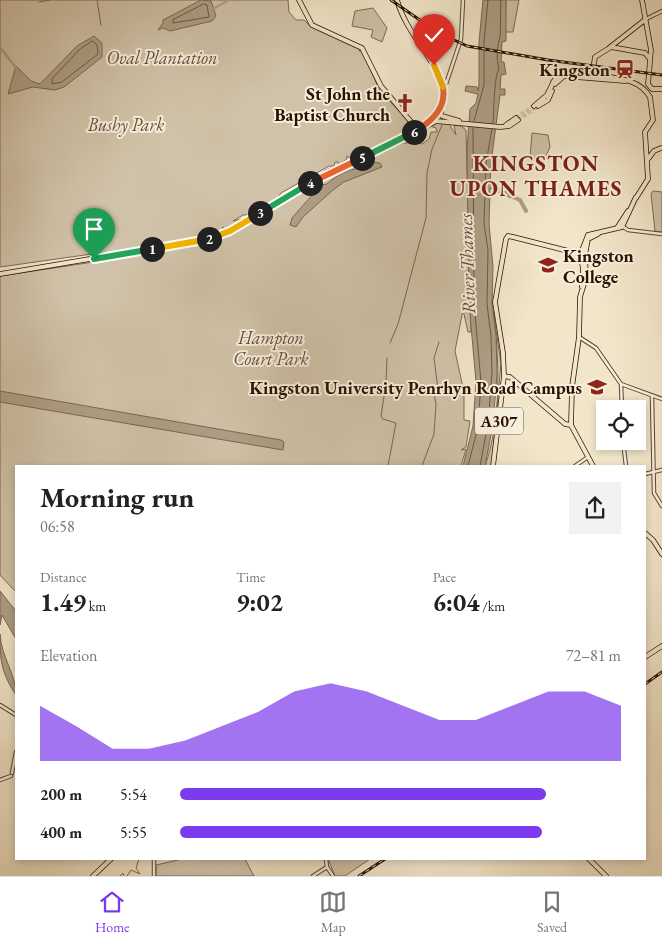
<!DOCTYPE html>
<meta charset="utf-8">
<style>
:root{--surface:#fff;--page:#f2f2f2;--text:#222;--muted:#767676;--line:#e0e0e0;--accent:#7c3aed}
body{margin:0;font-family:"EB Garamond",serif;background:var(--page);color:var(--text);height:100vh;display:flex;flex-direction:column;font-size:19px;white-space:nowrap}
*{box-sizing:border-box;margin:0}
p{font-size:16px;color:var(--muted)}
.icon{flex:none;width:28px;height:28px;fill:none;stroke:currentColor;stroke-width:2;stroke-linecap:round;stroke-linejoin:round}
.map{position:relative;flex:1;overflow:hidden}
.panel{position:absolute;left:15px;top:465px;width:631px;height:395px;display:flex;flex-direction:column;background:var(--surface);border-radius:0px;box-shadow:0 2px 8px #0003}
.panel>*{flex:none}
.controls{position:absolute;left:596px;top:400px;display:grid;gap:10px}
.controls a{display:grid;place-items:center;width:50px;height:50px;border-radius:0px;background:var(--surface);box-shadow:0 2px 8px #0003;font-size:25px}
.pin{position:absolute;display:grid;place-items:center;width:42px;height:42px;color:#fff;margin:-51px -21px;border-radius:50% 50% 50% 0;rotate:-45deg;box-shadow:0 0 5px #0007}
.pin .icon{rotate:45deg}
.km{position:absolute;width:25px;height:25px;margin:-12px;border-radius:50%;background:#222;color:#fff;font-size:14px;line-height:25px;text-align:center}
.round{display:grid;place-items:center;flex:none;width:52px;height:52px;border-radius:0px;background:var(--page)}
.head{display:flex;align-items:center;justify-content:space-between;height:85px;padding:0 25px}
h1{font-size:28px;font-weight:700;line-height:38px}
.figures{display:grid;grid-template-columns:repeat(3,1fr);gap:8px;height:85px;padding:5px 25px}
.figures div{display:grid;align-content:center}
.figures b{font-size:25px;font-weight:700}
.figures small{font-size:14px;font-weight:400}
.figures p{font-size:14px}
.chart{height:140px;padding:10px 25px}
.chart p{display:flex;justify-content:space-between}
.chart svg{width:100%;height:90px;margin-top:5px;fill:var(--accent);opacity:.7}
ul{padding:0 25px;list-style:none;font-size:16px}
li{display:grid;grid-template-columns:80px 60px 1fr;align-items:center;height:38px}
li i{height:12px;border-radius:6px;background:var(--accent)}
.tabs{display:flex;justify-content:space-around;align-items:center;height:70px;border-top:1px solid var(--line);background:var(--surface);font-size:14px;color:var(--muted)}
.tabs a{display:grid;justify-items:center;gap:2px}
.tabs .active{color:var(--accent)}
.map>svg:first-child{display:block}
</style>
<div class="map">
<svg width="662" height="876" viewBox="0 0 662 876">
<rect width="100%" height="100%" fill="#f2e6ca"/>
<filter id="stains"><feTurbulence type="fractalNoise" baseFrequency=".004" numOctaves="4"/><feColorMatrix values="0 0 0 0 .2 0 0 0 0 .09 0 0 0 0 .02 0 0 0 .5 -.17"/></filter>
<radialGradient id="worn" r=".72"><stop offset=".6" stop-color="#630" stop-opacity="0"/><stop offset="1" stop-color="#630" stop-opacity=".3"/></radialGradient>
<path fill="#d0c2a8" stroke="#7d6a54" d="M0,0H288L289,12L296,20H304L310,26L361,49L359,51H362L379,89L414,128L400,136H397V138L394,137V140L388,144L386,142V145L374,148V147L371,149L369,148L359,152L356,157L353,156L352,159L347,156V159L338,165V162H335L334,166H329L281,193L276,201L266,207L263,203L259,211H250L248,215H243L233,221L241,219L242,221C236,225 231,227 226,230L223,227L220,232L217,230L213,235L108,255L106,252L0,267Z
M506,0H519L513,32H505Z
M373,8L387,28L382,42L371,37L373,30L352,26L355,11Z
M437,123L449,124L456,135L454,125L461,126L466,130L471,332H468L463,310L455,351L464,392V420L470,421L466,447L461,450L466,449L461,466H16V592L0,575V276L107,260L123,255L125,257L133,253L135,255L148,251L149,253L188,247L190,244L205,242L208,244L220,237L221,239L241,226H245L246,222L251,223L254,217L338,170L401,143H414V140L422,136L419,143L422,144L429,139L431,132H437L436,128L430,126Z
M532,133L548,135L550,147L546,156L541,157L540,162L538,158L530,157Z
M653,191L662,192V232L655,231L651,194Z
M493,311L501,363L492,463L491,466H485C501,422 500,358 493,311Z
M182,859H245L254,876H156V865Z
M328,859H370L345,876H335Z"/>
<path fill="#ae9e85" stroke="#796650" d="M201,0L211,1L216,16L212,21L170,31L163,28L158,30L163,23V20Z
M483,0H506V41L502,42L501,62H504L506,74L501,75L500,89H505V95H500L491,163L490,184L513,195L511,198L490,188L489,224L493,267L492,304L496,335L497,374L493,425L485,466H463L473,426L476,382L469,303L467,149L470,109L476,103L478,94L465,91L466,86L477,87L478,91L479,84V42Z
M94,36L102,43V57L64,87L55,90L33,87L8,94L16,66L31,81L40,84L77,46Z
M371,162L380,163L382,167L344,182L333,190L303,217L296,227L290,225L292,218L321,185L327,184C334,177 352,166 364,169Z
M0,391L281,440L284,442L283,450L0,402Z
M0,591L16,611V639L2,615L0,625Z
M0,634C1,656 16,674 16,695C1,672 0,661 0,634Z"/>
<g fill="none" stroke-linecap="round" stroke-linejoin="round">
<path stroke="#6c5842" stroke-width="1" d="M204,4L207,5L209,17L173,23V20Z
M93,41L97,45L98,54L62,82L52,84V79L80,49Z
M474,121L484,85V42L488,0
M493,123C494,111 494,76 499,69C496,58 497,48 500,37C501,35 500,6 501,0
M468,466L478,427L481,382L474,303L473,128
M480,466L488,424L492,373L491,336L487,304L488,250L484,224L486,163L492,129"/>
<path stroke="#796650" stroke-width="1" d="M97,0L101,25
M39,2L50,0
M390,343L398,324L426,218L427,173L432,149L442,125
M387,358L386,384L381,416L383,419L396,423L388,466
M422,466L434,434L436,404L434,393L438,389L434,358L439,342
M120,876L123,873L124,876
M127,876L131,870L140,874L136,868L139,859"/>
<path stroke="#ae9e85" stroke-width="2.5" d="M211,10L229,0
M0,47L16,68"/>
<path stroke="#ae9e85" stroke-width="4" d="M509,195L520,200L526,211"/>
<path stroke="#d4c6ac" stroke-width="4" stroke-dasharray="4 2" stroke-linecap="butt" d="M516,118L534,106
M518,120L538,106"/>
<g stroke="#5c4632" stroke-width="4.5">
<path id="minor" d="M646,19L662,11
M443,86L446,84L461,39L463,0
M622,226L628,230L662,234
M579,337L596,348L621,384
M621,384L662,399
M621,384L622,409
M652,397L654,493L662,506
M623,441L626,466
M575,466L588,457
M645,474L662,470
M0,705L16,715
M12,773L16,752
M0,780L11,776
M154,859V876
M327,867L333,876
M313,876L327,867L326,859"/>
</g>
<g stroke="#2a1100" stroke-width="5.5">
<path id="major" d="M299,0L312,25L362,48L381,86L418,130
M397,0C406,33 433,55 443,87C446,97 439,106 441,115
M642,0L651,50L648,84L652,89H662
M609,48L646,19
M593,70L596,75C616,78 639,78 650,97L653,120L645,132L648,179L636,198
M593,70L595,57L611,47L645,53L650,59
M553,82C566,62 580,80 593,70
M555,84L564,76L625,81
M534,106L547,95L553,83
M538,106L548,100L552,91
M442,116L459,121
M426,125L435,116L439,109
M506,125L516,118
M648,159L654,151L661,148
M617,228L628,211
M567,252L581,259L583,268L582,287
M581,253L585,256L586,277L580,297L579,337L572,387L571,425L593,466
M581,253L588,235L622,227L636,197
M585,255L588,239L598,234
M0,274L209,239L230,231L327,172L396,143L436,121L500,127L509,126L518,120
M504,376L510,377L565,424L571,425
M493,466L504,376L503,353L495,302L506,239L508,236L513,237L580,254
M645,533L653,540L662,554
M645,657L662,646
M589,859L606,876
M93,876L111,859"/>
</g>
<use href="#minor" stroke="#f7efdd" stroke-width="2.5"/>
<use href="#major" stroke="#f2e6ca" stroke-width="4"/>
<g stroke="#2a1100" stroke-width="3">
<path id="rail" d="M391,0L437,32L467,46L548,60L662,75
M645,684L662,672
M359,876L385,859"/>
</g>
<use href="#rail" stroke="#f7efdd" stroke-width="1" stroke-dasharray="4" stroke-linecap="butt"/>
</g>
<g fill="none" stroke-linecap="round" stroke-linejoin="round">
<g stroke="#fff" stroke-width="10">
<path id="split-1" d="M94,259L152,249"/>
</g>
<g stroke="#fff" stroke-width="10">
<path id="split-2" d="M152,249L209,239"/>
</g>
<g stroke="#fff" stroke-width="10">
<path id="split-3" d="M209,239L230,231L260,213"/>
</g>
<g stroke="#fff" stroke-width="10">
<path id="split-4" d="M260,213L310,183"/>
</g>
<g stroke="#fff" stroke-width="10">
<path id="split-5" d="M310,183L362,158"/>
</g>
<g stroke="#fff" stroke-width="10">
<path id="split-6" d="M362,158L414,132"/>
</g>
<g stroke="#fff" stroke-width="10">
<path id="split-7" d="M414,132C430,123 447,108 443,87"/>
</g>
<g stroke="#fff" stroke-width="10">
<path id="split-8" d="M434,65L443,87"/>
</g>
<use href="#split-1" stroke="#22a559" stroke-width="6"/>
<use href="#split-2" stroke="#f5b400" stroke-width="6"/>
<use href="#split-3" stroke="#f5b400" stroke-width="6"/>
<use href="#split-4" stroke="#22a559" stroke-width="6"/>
<use href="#split-5" stroke="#f0652b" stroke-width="6"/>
<use href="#split-6" stroke="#22a559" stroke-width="6"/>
<use href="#split-7" stroke="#f0652b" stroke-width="6"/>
<use href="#split-8" stroke="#f5b400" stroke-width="6"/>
</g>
<defs>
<g id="station-bare" transform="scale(1.5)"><path d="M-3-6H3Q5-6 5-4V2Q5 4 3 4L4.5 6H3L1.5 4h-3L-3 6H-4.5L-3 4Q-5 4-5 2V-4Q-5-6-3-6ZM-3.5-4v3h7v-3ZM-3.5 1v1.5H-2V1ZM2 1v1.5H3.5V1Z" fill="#8f2418" stroke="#f7efdd" stroke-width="2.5" paint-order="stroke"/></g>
<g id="church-bare" transform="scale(1.5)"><path d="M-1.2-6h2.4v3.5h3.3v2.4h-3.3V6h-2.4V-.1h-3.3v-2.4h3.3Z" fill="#8f2418" stroke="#f7efdd" stroke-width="2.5" paint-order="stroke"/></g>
<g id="university-bare" transform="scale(1.5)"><path d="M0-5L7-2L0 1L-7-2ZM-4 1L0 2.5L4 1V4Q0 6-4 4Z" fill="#8f2418" stroke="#f7efdd" stroke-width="2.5" paint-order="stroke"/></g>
</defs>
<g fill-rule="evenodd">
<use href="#station-bare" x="625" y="69"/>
<use href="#church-bare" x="405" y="103"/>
<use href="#university-bare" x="548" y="265"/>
<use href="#university-bare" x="597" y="387"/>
</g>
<g text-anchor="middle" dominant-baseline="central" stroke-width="4" stroke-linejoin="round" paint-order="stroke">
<rect fill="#f7efdd" stroke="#685442" stroke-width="1" x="475" y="407.5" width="48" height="27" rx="4"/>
<g font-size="16" font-weight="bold" fill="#2a1100">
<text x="499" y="421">A307</text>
</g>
<g font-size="18" font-style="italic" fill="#644f3b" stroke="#f7efdd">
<text x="162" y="57">Oval Plantation</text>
<text x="126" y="124">Bushy Park</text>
<text x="271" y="337">Hampton<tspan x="271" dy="21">Court Park</tspan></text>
</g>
<g font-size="18" font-weight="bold" fill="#2a1100" stroke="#f7efdd" text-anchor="end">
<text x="610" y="69">Kingston</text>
<text x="390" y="93">St John the<tspan x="390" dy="21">Baptist Church</tspan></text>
<text x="563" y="255" text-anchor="start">Kingston<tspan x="563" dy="21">College</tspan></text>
<text x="582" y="387">Kingston University Penrhyn Road Campus</text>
</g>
<g font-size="19" font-style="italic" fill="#65503c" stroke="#f7efdd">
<text transform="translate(467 264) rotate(-92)">River Thames</text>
</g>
<g font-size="22" font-weight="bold" letter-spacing="1" fill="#7a1f14" stroke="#f7efdd">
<text x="536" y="163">KINGSTON<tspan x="536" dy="25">UPON THAMES</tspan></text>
</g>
</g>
<rect width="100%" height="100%" filter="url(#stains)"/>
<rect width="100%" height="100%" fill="url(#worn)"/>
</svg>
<div class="controls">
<a><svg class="icon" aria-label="locate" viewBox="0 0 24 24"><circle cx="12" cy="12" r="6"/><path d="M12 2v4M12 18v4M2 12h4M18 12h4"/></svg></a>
</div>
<div class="pin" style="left:94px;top:259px;background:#1e9e55"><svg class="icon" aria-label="arrive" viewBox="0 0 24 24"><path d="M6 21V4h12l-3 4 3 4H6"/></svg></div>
<div class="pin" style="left:434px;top:65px;background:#d93025"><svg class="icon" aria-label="check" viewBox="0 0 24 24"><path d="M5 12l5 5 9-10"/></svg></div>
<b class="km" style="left:152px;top:249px">1</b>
<b class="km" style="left:209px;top:239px">2</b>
<b class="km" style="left:260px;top:213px">3</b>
<b class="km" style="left:310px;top:183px">4</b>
<b class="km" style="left:362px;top:158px">5</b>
<b class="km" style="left:414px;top:132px">6</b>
<section class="panel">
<div class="head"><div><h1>Morning run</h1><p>06:58</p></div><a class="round"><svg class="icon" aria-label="share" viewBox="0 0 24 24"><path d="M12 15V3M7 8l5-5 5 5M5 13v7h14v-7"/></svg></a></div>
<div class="figures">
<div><p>Distance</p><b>1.49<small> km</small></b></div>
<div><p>Time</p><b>9:02</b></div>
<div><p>Pace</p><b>6:04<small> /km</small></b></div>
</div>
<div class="chart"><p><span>Elevation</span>72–81 m</p>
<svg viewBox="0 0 160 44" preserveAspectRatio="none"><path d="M0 44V17L10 27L20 38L30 38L40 34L50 27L60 20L70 10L80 6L90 10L100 17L110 24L120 24L130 17L140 10L150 10L160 17V44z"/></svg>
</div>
<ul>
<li><b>200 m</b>5:54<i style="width:83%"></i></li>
<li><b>400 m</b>5:55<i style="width:82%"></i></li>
</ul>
</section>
</div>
<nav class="tabs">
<a class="active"><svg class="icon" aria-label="home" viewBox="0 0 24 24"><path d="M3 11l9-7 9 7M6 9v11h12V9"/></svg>Home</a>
<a><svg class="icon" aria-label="map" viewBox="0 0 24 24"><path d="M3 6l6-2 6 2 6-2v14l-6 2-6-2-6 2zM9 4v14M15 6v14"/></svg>Map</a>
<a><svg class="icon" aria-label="saved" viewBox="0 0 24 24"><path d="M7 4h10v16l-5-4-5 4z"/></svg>Saved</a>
</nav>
